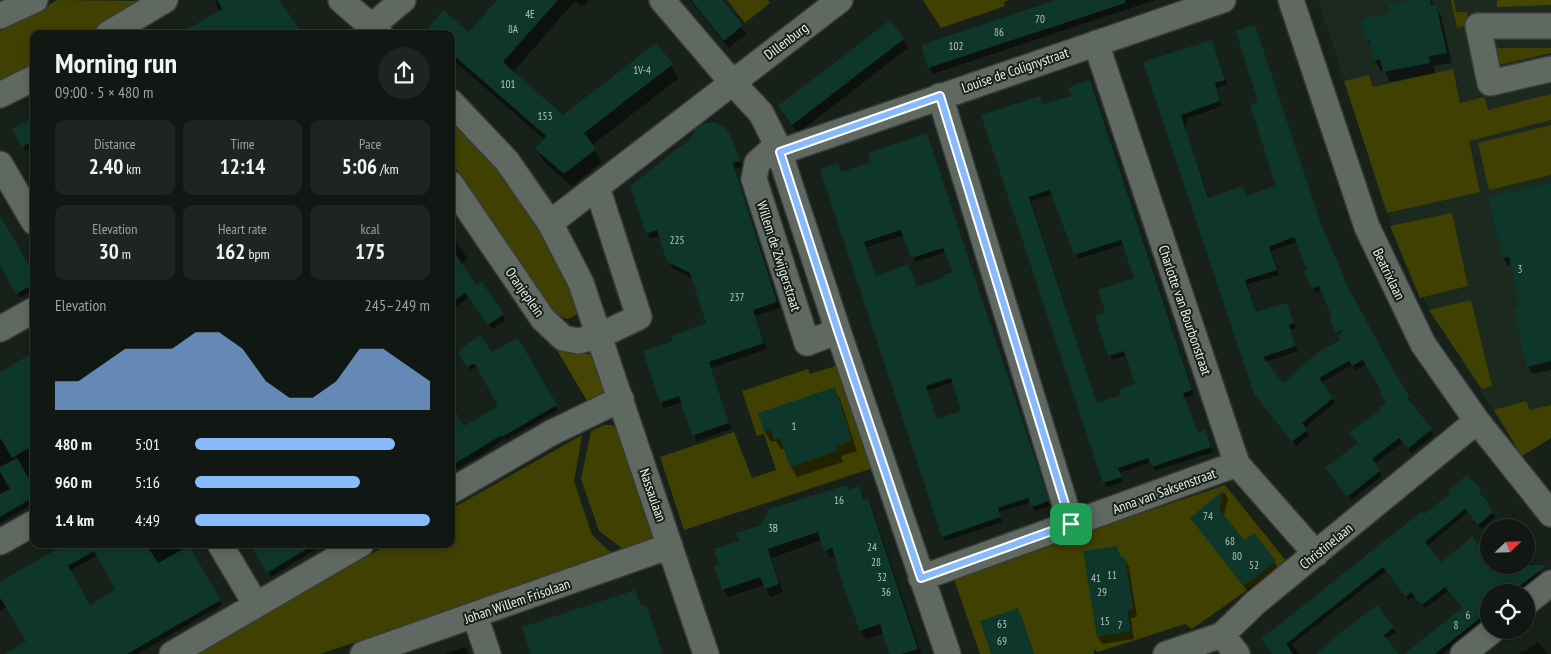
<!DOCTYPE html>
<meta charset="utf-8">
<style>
:root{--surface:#111813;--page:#1e2521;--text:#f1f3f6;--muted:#9ca0a0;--line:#303733;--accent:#88bafc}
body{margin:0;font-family:"PT Sans Narrow",sans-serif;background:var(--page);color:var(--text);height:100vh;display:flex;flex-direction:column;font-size:19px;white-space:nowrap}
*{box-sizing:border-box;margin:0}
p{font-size:16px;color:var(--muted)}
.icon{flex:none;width:28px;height:28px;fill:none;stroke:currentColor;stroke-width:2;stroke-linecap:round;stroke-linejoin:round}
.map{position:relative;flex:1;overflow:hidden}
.details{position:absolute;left:30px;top:30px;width:425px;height:518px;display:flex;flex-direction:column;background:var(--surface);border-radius:10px;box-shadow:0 2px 8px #0003,0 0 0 1px var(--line)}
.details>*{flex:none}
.needle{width:32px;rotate:67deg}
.controls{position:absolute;left:1480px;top:519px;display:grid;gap:10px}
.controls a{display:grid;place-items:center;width:55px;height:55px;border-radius:50%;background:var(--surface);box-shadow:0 2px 8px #0003,0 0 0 1px var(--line);font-size:25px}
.pin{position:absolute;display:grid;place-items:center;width:42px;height:42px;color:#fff;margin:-21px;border-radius:10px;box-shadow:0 2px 8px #0006}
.round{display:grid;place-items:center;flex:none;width:52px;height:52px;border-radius:26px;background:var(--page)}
.overview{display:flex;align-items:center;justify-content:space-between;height:85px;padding:0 25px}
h1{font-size:28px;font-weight:600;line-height:38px}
.figures{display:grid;grid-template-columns:repeat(3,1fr);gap:8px;height:85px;padding:5px 25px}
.figures div{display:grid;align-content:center;border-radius:10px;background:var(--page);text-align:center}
.figures b{font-size:21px;font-weight:600}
.figures small{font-size:14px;font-weight:400}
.figures p{font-size:14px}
.chart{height:140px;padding:10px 25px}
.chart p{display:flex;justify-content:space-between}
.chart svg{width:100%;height:90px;margin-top:5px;fill:var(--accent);opacity:.7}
ul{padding:0 25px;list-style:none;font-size:16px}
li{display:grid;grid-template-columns:80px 60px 1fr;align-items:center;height:38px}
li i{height:12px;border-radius:6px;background:var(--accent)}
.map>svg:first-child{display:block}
</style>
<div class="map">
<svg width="1551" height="654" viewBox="0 0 1551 654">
<rect width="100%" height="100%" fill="#172019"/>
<path fill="#1b291e" d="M1318,0H1551V437L1522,457L1427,305L1390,218Z"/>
<path fill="#414003" d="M57,0L145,1L86,34H34V63L0,82V30L37,13Z
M727,0H768L770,3L745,23Z
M923,0H1009L1004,2L1005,6L941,28Z
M1451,0H1454L1456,12H1467L1468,25L1457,28Z
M1490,48H1551V53L1494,66Z
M1453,69L1460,103L1484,97L1488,110L1551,94V120L1469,141L1480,192L1387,213L1344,81L1369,75L1373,87Z
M451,115L494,158L552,242L580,312C567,321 567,321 554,311L451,161Z
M1551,125V175L1489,190L1478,143Z
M1452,213L1468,286L1420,298L1390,226Z
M1471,300L1492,386L1482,389L1429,310Z
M839,365L873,468L684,530L660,457L734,432L752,478L776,470L764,434L757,436L742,391L808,369L810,374Z
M1526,401L1530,410L1551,405V438L1522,456L1494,410Z
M604,425H612L619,429L654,542L627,552L599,531L581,479L591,431Z
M582,435L574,481L592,535L617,558L448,611L320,654H194L389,544H451V509Z
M1225,485L1287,562L1192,629L1185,624L1098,652L1094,649V654H980L953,577Z"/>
<path fill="#464503" d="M1497,0H1551V5L1497,7Z
M555,347L568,353L590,354L596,359L608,390L589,404Z"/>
<path fill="#0007" fill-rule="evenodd" d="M215,0H278L220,12Z
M498,0H589L582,7L575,1L513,72L563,117L656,45L679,78L592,145L602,162L572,186L544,162L537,149L545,140L451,58V34H469Z
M690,0H721L746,34L729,48Z
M1060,0H1155L933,74L930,67Z
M1415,0H1430L1435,5L1441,16L1452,63L1434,66L1435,73L1390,82L1384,70L1381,71L1375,61L1371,46L1367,39Z
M1255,26L1324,232L1350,293L1393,373L1412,402L1410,403L1434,435L1411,453L1403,442L1374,464L1382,476L1351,500L1329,473L1359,444L1387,404L1383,391L1367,364L1356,370L1352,365L1321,383L1335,403L1304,428L1309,435L1296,446L1258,399L1145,63L1214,46L1227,84L1216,88L1222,106L1188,118L1185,130L1209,199L1242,187L1247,197L1277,187L1260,103ZM1296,242L1309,270L1313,288L1316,293L1322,290L1334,318L1331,320L1342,340L1282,385L1265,362L1298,351L1291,330L1296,328L1289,309L1287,305L1257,314L1247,284L1279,275L1271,251Z
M903,40L908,48L798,133L784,115L779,107Z
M1092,85L1194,395L1184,398L1198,433L1207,435L1213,452L1155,471L1151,462L1120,473L1123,482L1107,487L983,116L1040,97L1044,106L1073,97ZM1053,194L1078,259L1124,244L1136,279L1107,313V350L1113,360L1127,355L1137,385L1123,396L1097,404L1031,201Z
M34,119V147L26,151L14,130Z
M730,137L742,167L735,169L780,308L755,316L767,349L711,368L731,429L697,441L683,402L664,408L661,402L674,342L708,323L692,278L672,268L660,236L650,239L647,233Z
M929,139L1050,506L1035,511L1031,502L999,512L1002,522L945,541L841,174L872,163ZM904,235L915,262L946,252L954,273L945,278L917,288L876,277L866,247ZM953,382L963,411L937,420L927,391Z
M1551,184V370L1532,374L1528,366L1522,307L1512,265L1508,266L1503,258L1490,198Z
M0,218L34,277V290L20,298L0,263Z
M455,240L468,259L461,264L476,287L506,320L492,329L469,297L451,310V242Z
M517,339L558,410L506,440L505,438L483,454L451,472V406L463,427L500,406L478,368L477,369L475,367L471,370L462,358L492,354Z
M34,353V503L0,523V373Z
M834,389L840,399L857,451L841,456L843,462L797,477L791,467L785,448L781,450L776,441L771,442L765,432L759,414Z
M847,486L850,491L858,488L864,501L868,500L872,508L921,654H888L890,653L884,633L866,639L861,631L846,590L836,556L830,558L822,540L771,558L783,592L770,597L764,585L728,597L723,589L720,565L741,542L762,526Z
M1478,488L1495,517L1481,529L1468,512L1427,546L1441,564L1487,558L1489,556V565H1526V556L1543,575L1522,591L1521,589L1517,592H1489V617L1442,654H1406L1463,609L1448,591L1425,608L1415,596L1409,600L1386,571L1292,644L1300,654H1274L1424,515Z
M1224,492L1228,499L1224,516L1244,542L1274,562L1279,569L1249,593L1191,518Z
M69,544H187L222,605L137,654H6L27,642L7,607L0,611V584ZM98,555L117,591L90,606L69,571Z
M251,544H329L317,550L316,549L271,577Z
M1116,547L1121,558L1124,559L1129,567L1137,617L1131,618L1134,639L1102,644L1098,637Z
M1017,610L1022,618L1034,654H992Z
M1393,628L1396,632L1386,639L1397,654H1318Z
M1538,642L1548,654H1519L1524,650L1525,652Z
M465,647L469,654H444Z"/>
<path fill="#0f362b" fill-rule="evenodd" d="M217,0H279L303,34H179L222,9Z
M497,0H558L503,62L563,115L656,43L673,64L584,133L596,149L564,174L535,149L546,136L451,53V34H423L443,10L469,32Z
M691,0H722L743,25L724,41Z
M1056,0H1125V3L928,68L921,45Z
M1409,0H1430L1431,5L1436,4L1447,53L1429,56L1430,63L1383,72L1380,59L1373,61L1369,39H1366L1361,19L1390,13L1388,5Z
M890,20L904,39L792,125L778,106Z
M1255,25L1322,226L1348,287L1393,370L1410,397L1408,398L1432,429L1408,449L1399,438L1372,459L1381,470L1347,497L1325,468L1358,443L1349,432L1381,410L1379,407L1386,403L1379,392L1381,391L1363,360L1352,366L1349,361L1319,378L1333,398L1302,423L1307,430L1292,442L1254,394L1143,62L1212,40L1225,80L1215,83L1220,101L1181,115L1208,198L1243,186L1246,196L1276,186L1250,105L1258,102L1236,31ZM1294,237L1307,269L1304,271L1312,289L1319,286L1332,318L1329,319L1336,333L1343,330L1338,335L1340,340L1318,352L1283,383L1263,357L1296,346L1289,325L1294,323L1287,303L1256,312L1245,280L1277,270L1269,247Z
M1090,80L1192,390L1183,393L1198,432L1205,429L1211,447L1152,467L1148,458L1118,468L1122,477L1103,483L981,115L1040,96L1043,104L1071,96L1068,88L1072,87L1071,86ZM1050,190L1074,255L1121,240L1134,278L1098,290L1105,312L1095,315L1106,351L1109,356L1124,351L1135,384L1120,389L1121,395L1097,403L1029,197Z
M34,117V141L22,147L12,129Z
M713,122L724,126L731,136L740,161L733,163L777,302L753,310L764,343L709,362L729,423L692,436L679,396L660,403L643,351L673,341L671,336L706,323L690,273L667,262L657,230L646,234L630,186L690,139L695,129L703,124Z
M927,133L1049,501L1031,507L1028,498L998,508L1001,517L942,537L820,169L838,163L841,172L871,162L868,153ZM901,230L911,258L943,248L953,272L943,275L944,277L917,287L908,264L876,276L864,242ZM951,378L961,411L937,419L926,386Z
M1551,183V361L1527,367L1513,308L1520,306L1509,257L1502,258L1488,197Z
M0,215L34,274V284L16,294L0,265Z
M451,247L476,285L481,281L504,314L488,325L465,293L451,303Z
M480,335L492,352L518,338L557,405L502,437V435L451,466V404L464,426L498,406L475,364L473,365L472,364L467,367L458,353L460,352L459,350Z
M34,352V445L12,458L0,438V372Z
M835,387L852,441L836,446L838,451L790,467L780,438L774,440L771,430L764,432L758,413Z
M17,458L34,487V497L0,517V494L10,489L0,472V467Z
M1467,475L1479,487L1481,494L1490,505L1488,506L1493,512L1478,525L1465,509L1425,542L1441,562L1472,537L1489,558V565H1547L1512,592H1489V611L1435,654H1404L1462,608L1445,587L1422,605L1411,592L1406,597L1383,567L1286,644L1293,654H1273L1261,639L1422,511L1424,514L1450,494L1448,491Z
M847,485L849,490L859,486L863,500L868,498L918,649L902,654H889L880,624L860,631L845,591L832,548L824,551L818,532L768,549L779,584L765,589L760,577L722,590L714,566L719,564L714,549L739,541L736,533L761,525L769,509Z
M1224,490L1219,509L1244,540L1254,533L1276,561L1244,586L1190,518Z
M66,544H146L158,563L189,546L221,600L127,654H5L26,641L0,598V582ZM94,551L115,590L90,605L68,566Z
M259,544H315L267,573L252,548Z
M1117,546L1118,555L1125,558L1133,609L1127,611L1131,631L1097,637L1083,551Z
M635,590L641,606L646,605L663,654H531L522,627Z
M1377,605L1394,627L1384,635L1399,654H1316L1337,636V635Z
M1018,608L1034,654H991L980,621Z"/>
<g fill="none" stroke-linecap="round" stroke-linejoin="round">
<g stroke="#373c38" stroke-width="28">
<path id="minor" d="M341,0L380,34
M662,0L732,82L761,113L777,145L838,331L948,654
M1291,0L1367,227L1423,344L1477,421L1551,514
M0,16L35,0
M372,26L403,0
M1551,26H1478L1490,83L1551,69
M108,34L165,0
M1096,43L1237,464L1316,554
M0,95L34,78
M940,96L1071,524
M451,102L507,161L550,223
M777,145L757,163L754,179L807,343L838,331
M780,152L1223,0
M0,164L34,222
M451,184L543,319L563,338L578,341L599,336L639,317L597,187
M0,329L34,310
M451,491L551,433L621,399
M0,542L34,523
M220,544L256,605
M921,578L1237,464
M1526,603L1551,583
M475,616L488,654
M1222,635L1237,654
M172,654L361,544
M363,654L670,546
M706,654L581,283L550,223L840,0
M1166,654L1222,635L1255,603L1477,421
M1463,654L1493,630"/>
</g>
<use href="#minor" stroke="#5f6961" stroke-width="25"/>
</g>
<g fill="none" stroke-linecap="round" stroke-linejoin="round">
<g stroke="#fff" stroke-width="10">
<path id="route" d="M940,96L1071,524L921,578L838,331L780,152Z"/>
</g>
<use href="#route" stroke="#88bafc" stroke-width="6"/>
</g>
<g text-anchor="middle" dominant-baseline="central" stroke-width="4" stroke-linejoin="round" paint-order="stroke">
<g font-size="11" fill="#b4c2bc">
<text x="530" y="14">4E</text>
<text x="1040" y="19">70</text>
<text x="513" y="29">8A</text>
<text x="999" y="32">86</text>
<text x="956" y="46">102</text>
<text x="642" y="70">1V-4</text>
<text x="508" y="84">101</text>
<text x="545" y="116">153</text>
<text x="677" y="240">225</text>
<text x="1520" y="269">3</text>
<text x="737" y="297">237</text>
<text x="794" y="426">1</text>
<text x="839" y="500">16</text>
<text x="1208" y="516">74</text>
<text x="773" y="528">3B</text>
<text x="1230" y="541">68</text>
<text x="872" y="547">24</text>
<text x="1237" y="556">80</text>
<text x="876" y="562">28</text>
<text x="1254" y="565">52</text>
<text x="1112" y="575">11</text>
<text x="882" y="577">32</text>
<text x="1096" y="578">41</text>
<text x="886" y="592">36</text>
<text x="1102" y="592">29</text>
<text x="1468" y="615">6</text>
<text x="1105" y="621">15</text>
<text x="1002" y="624">63</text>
<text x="1120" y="625">7</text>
<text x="1456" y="625">8</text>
<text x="1002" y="641">69</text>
</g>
<g font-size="14" fill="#ebf1ec" stroke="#172019">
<text transform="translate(786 41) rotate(-37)">Dillenburg</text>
<text transform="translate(1015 70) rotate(-19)">Louise de Colignystraat</text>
<text transform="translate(779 256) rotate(72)">Willem de Zwijgerstraat</text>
<text transform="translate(1389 274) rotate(64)">Beatrixlaan</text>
<text transform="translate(525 292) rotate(55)">Oranjeplein</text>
<text transform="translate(1185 310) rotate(71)">Charlotte van Bourbonstraat</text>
<text transform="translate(1164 491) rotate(-20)">Anna van Saksenstraat</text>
<text transform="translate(653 495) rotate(71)">Nassaulaan</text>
<text transform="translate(1326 546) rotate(-39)">Christinelaan</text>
<text transform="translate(517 601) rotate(-19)">Johan Willem Frisolaan</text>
</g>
</g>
</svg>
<div class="controls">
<a><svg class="needle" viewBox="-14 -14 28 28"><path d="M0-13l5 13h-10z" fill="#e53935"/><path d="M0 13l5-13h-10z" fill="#9ca0a0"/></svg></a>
<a><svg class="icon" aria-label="locate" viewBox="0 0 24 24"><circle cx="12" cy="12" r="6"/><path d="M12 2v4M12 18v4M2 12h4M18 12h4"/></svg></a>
</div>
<div class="pin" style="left:1071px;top:524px;background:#1e9e55"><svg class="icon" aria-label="arrive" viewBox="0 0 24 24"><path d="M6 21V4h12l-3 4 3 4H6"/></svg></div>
<section class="details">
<div class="overview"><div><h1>Morning run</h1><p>09:00 · 5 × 480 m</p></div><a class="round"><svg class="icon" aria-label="share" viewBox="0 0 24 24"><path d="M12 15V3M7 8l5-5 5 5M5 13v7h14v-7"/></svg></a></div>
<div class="figures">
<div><p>Distance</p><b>2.40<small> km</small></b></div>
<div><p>Time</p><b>12:14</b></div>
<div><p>Pace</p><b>5:06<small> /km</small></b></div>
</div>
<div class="figures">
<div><p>Elevation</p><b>30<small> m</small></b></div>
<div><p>Heart rate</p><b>162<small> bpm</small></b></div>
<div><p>kcal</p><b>175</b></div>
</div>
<div class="chart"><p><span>Elevation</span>245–249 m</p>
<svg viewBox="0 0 160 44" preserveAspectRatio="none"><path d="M0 44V30L10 30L20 22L30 14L40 14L50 14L60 6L70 6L80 14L90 30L100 38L110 38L120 30L130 14L140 14L150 22L160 30V44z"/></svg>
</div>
<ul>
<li><b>480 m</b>5:01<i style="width:85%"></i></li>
<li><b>960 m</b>5:16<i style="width:70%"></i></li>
<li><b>1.4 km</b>4:49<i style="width:100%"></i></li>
</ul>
</section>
</div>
